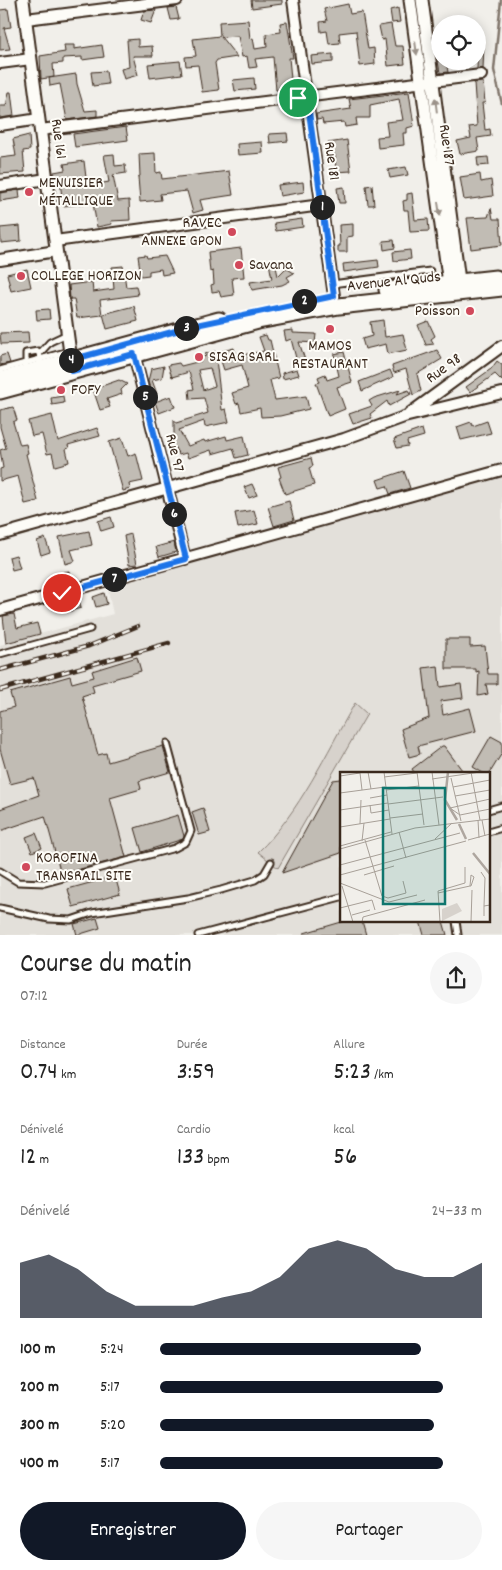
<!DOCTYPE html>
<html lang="fr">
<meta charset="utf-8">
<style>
:root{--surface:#fff;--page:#f6f6f6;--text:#222;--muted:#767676;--accent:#111827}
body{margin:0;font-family:Dekko,sans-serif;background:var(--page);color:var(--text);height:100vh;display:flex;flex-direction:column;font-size:19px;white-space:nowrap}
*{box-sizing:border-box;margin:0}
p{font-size:16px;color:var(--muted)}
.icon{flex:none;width:28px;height:28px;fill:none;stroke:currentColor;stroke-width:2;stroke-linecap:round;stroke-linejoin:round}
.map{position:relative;height:935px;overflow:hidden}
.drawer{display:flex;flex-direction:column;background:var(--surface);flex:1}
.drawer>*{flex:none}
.controls{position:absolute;left:431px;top:15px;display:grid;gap:10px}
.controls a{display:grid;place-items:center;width:55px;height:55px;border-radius:50%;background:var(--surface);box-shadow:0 2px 12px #0003;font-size:25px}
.pin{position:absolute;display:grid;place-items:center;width:42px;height:42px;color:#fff;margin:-21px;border:2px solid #fff;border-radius:50%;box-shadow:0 1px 5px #0007}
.km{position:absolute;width:25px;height:25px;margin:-12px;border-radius:50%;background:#222;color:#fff;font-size:14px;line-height:25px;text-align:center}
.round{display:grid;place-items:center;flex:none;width:52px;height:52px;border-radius:26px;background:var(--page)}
.head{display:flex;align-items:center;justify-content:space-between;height:85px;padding:0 20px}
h1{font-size:28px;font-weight:600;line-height:38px}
.metrics{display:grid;grid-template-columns:repeat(3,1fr);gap:8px;height:85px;padding:5px 20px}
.metrics div{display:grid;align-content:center}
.metrics b{font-size:25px;font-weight:600}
.metrics small{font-size:14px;font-weight:400}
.metrics p{font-size:14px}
.chart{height:140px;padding:10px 20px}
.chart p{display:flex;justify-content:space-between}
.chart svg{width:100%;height:90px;margin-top:5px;fill:var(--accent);opacity:.7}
.button{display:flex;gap:10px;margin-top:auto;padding:10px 20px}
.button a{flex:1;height:58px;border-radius:30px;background:var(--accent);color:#fff;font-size:20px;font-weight:600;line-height:58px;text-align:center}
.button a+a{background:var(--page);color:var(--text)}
ul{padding:0 20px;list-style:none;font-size:16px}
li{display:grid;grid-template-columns:80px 60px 1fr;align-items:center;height:38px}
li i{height:12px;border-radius:6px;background:var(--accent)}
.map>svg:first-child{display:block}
</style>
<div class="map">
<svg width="502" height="935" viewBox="0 0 502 935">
<rect width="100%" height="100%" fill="#f1efea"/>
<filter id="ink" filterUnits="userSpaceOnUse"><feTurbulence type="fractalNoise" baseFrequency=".02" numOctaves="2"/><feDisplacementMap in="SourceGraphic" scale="10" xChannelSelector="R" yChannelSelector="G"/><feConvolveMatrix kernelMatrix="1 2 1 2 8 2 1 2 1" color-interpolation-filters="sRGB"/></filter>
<g filter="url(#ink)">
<path fill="#e3e0da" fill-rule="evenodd" d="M502,477V935H0V645L113,614L107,586ZM341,774H488V921H341Z"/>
<path fill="#d7d2cc" stroke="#897e75" d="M355,703L367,714L278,868L258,852C300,812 326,753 355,703Z"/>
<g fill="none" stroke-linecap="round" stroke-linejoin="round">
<path stroke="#80746b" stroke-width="2.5" d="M501,0L494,70L502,104"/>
</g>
<path fill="#c1bcb4" stroke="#3b2a1e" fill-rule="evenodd" d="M251,0H282V4L252,8Z
M348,4L350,14L362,12L368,49L374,48L375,64L360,66L356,31L339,33L340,43L329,44L327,31L321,32L320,22L327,21L324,9Z
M176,7L179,19L171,20L168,8Z
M398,8L400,22L392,23L390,10Z
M8,9L11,27L4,28L10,49L0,50V10Z
M156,10L151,23L141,20L144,11Z
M248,20L250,39L253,38L255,49L267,47L266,34L281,32L280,23L287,22L293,58H289L292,89L276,90L273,57L255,59L257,67L249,68L247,56L242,57L238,36L221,37L237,57L217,60L215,63L219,90L202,92L198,65L186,66L185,57L196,56L193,39L220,36L219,22Z
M391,24L395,46H403L405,64L388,66L385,39L382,40L379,26Z
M138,39V47L152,46L153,56H133L138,75L124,79L121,69L129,67L127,40Z
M478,43H484L483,69H477Z
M64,45H74V49L102,45L104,57L82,60V57L63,58V63L53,64L54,77L41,79L40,56L65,52Z
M333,54V62L312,64L311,56Z
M180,61L182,74L150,78L148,64Z
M438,61H446L448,72L440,73Z
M106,71L108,84L93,86L91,72Z
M76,74L77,84L85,111L97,110V116L67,120L60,84L50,86L49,78Z
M254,78L255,89L235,91L233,80Z
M483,82L485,103H482L485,130L490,129L491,136L477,138L479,151L460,154L457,141L471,138L469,127L477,126L474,83Z
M9,92H11L14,116L0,118V106H6Z
M409,92L414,126L407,128V133H403L404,145L378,148L377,137L388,136L386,122L403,120L399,99L370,105V118H356L357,125L345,127L344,122L323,124L322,119L317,120L316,114L351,109L349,99Z
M126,127L128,140L75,147L73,134Z
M287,133L288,141L270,143L269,134Z
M29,135L30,150L23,151L25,172L0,174V158L16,156L13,139Z
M347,140L351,171L336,172L335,155L330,156L328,143Z
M262,142L263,153L238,155L237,144Z
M155,153L156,173L161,172L162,179L229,171L233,195L200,200L203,210L193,213L187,191L160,194L161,200L140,202L138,177L140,176L139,154Z
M114,154L115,166L125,165L126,173L113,175L118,201L129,200L130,220L111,221L112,224L97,227L93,203L63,206L60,181L55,182L54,172L65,170L64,164L84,161L87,186L109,182L104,155Z
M488,157L489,165L478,166L477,158Z
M406,167L408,175L390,178L388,170Z
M480,174L481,182L491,180L493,196L464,200L460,177Z
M303,182L304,192L280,196L278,185Z
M372,185L374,205H368L366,186Z
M344,187L345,203H339L337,188Z
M19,190L20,198L0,201V193Z
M412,193L415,220L428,219L429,231L410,232L408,210H404L403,201L407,200V194Z
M491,208L493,219H500L502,245L471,249L467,218L488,217Z
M302,219L303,227L276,231L274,223Z
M353,224V236L347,237V252H338V246H340L339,225Z
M20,226L21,241L1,243L0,228Z
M394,240L395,248L384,250L383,241Z
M241,248L244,277L232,278L234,295L221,297L219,291L212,292L211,285L214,284L213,271L210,272L208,252Z
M410,250L411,259L394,261L393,252Z
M146,255L147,258L165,256L173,273L162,275L161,269L149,271V275L141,276L138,256Z
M378,260L379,267L344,272L343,264Z
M275,262L278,276L286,268L294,273L287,277L290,281L282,285L252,290L250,282L272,279L269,263Z
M123,266L126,287L136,286L138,295L100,300L102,315L77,318L74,299H70L69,285L92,282L93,292L114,289L112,267Z
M27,269L31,287L11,291L7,274Z
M134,306L138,321L107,329L103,314Z
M49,309L50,319L37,320L36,310Z
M383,320L385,337L403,334L407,350L388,354L386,344L365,349L362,339L372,336L370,322Z
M428,321L435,336L431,339L434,344L426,345L418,325Z
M293,330V333L316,334L315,343L299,342L305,360L297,362L291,339L286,341L284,331Z
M28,332L29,343L1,344L0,333Z
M266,335L268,340H270L279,378L270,380L275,400L306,396L309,409L280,416L261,417L260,408L241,412L239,403L236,404L232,393L248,388L242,365L224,370L218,352L234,348L236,356L264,351L259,337Z
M437,350L442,359L417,374L421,391L413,395L406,369L394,373L392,366Z
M215,351L222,410L226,409L229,422L205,427L204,421L179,430L188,446L204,440L205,442L226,436L227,440L244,436L248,455L236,458L233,448L212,454L211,450L188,458L186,453L179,455L170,439L174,437V420L176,423L208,413L204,398L190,399L189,390L194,389L189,372L172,377L168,365L179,363L181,366L201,361L200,358L206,356L205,354ZM210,368L215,386L203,390L198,370Z
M344,352L352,382L337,387L345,409L328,416L316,383L320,382L318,377L325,374L327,380L339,376L334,354Z
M7,354L10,363L0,365V356Z
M497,361L502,365V381L495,374L470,392L466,387L491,369Z
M164,366L162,378L152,380L157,394L152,396L148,381L151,369Z
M297,369L299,375L283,379L282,373Z
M390,370L393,377L362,391L359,382Z
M119,380L127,384L121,390L122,394L107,399L110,407L100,410L93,389Z
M400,390L397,394L409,390L411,394L389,406L387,401L370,414L372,418L353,424L349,414L372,406L369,401L374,398Z
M63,396L64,403L52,405L51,398Z
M171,396L175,407L159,413L155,402Z
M13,407L17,420L13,422L20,445L26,444L28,453L26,454L38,501L25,504L18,476L0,481V469L3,468L0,450L6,448L0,427V410Z
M52,415L58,441L97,428L100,436L68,445L69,448L66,449L69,462L55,466L52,453L47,454L42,434L32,436L28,421Z
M487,421L491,433L461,440L457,427L471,422L473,426Z
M422,429L424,436L407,441L408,446L397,448L394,439Z
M122,438L128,456L136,453L143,481L129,484L130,489L123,491L109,442Z
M311,458L313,466L309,468L314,485L285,494L279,478L281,477L278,467Z
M404,471L410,488L390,494L387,486L380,488L377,480Z
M252,484L257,495L249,498L244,487Z
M289,501L294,520L274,526L268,507Z
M254,510L258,524L238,528L235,513Z
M111,517L114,527L101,531L98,521Z
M89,531L92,545L71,550L75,561L65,564L59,537Z
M131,534L137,564L129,565L124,536Z
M45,538L50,552L41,555L37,541Z
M174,542L176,552L159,557L156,547Z
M16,555L20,568L12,570L9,557Z
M69,571L71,583L58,587L57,583L64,580L63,572Z
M104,593L107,604L96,607L93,597Z
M79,599L81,608L67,612L64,603Z
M14,614L17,628L37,623L40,634L6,643L3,616Z
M446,639H470V647L485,646L488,674H497V684H486L488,694L478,696L479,671L476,672V669H446Z
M137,657L141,671L92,685L94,692L82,696L98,755L106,753L108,762L163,746L170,772L139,781L141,789L110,798L126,857L61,874L45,816L0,831V809L39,795L34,778L10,784L0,749V711L14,707L10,693L70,676L72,683L94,677L92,671Z
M438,666L440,687L461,684L463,698L441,701L443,715L470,708L476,731L418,746L420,754L409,757L401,729L429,718L423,668Z
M491,736L502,742V753L488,776L473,767Z
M442,746H444L465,774H415L412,769Z
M341,779V853L282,873L333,780Z
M203,808L210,832L199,835L192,812Z
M178,815L184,836L183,839L142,852L135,828Z
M36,833L42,848L32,852L26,837Z
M115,876L120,894L73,907L68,889Z
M97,918L100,928L77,935L74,924Z
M345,921H362L366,935H304V933Z
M420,921H443L447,935H424Z"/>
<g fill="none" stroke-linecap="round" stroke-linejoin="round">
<g stroke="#3b2a1e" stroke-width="9">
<path id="service" d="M332,284L430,271
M40,353L50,342L67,334
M26,364V353L38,351L41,360
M0,370L69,351
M0,654L90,629
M488,810L502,806
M488,832L502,828
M0,871L18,882L45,883L175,848L186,842L191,831L167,743
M0,908L49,919L71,920L92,913L188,898L221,890L255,880L264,874L271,862
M456,921L458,935
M198,935L341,897"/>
</g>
<g stroke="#3b2a1e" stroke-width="14">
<path id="minor" d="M293,0L334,296
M26,19L177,0
M0,63L31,59
M0,125L39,119
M40,130L481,75
M0,186L47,179
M55,241L321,205
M0,260L56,251
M134,354L185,559
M409,414L502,346
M0,535L344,439L404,417L502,393
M0,610L502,470"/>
</g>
<g stroke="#3b2a1e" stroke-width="15">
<path id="tertiary" d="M23,0L72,368
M410,0L450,291
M422,0L460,288"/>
</g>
<g stroke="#3b2a1e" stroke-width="19">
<path id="primary" d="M387,290L496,278
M0,380L219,320
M0,391L258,321L339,306L502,288"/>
</g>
<use href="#service" stroke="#fdfcf7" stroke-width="5"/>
<use href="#minor" stroke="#fdfcf7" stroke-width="10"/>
<use href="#tertiary" stroke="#fdfcf7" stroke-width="11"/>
<use href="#primary" stroke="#fdfcf7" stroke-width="15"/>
<g stroke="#3b2a1e" stroke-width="4.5">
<path id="rail" d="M0,670L89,646L138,626
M0,690L169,643"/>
</g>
<use href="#rail" stroke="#fdfcf7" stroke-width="2.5" stroke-dasharray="8" stroke-linecap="butt"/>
</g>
<defs><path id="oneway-solid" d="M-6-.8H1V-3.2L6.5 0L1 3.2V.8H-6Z" transform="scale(1.25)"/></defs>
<g fill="#9c938a">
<use href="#oneway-solid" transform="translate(416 48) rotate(82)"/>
<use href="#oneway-solid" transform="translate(436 105) rotate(-97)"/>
<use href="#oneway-solid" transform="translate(439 209) rotate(82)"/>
</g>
</g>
<g fill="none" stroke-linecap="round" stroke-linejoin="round" filter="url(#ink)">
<g stroke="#fff" stroke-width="10">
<path id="route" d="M62,593L186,559L134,354L72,371L71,360L201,324L334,296L307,97L298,98"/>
</g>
<use href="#route" stroke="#1a73e8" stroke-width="6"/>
</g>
<g fill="#d1495b" stroke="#fdfcf7" stroke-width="2">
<circle cx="29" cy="192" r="5"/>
<circle cx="232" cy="232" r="5"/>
<circle cx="239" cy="265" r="5"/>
<circle cx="21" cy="276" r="5"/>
<circle cx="470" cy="311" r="5"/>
<circle cx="330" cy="329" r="5"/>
<circle cx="199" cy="357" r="5"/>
<circle cx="61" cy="390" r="5"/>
<circle cx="26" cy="867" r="5"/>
</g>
<g text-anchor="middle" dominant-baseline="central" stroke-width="4" stroke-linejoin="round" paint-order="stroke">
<g font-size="16" fill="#3b2a1e" stroke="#fdfcf7">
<text transform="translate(58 139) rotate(82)">Rue 161</text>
<text transform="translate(446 145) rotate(82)">Rue 187</text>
<text transform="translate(331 161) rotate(82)">Rue 181</text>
<text transform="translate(394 282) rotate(-6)">Avenue Al Quds</text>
<text transform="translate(444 369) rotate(-36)">Rue 98</text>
<text transform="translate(174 453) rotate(76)">Rue 97</text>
</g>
<g font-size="16" fill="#3b2a1e" stroke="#fdfcf7" text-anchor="start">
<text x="39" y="183">MENUISIER<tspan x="39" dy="18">MÉTALLIQUE</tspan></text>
<text x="222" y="223" text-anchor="end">RAVEC<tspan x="222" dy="18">ANNEXE GPON</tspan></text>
<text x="249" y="265">Savana</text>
<text x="31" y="276">COLLEGE HORIZON</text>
<text x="460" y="311" text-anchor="end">Poisson</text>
<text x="330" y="346" text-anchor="middle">MAMOS<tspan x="330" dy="18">RESTAURANT</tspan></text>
<text x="209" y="357">SISAG SARL</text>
<text x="71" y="390">FOFY</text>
<text x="36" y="858">KOROFINA<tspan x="36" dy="18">TRANSRAIL SITE</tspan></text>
</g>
</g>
<g transform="translate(340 772)">
<rect width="150" height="150" fill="#f1efea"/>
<path d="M117,131L122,139L102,149V137Z" fill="#d7d2cc"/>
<path fill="none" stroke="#aea69f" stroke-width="2.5" d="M108,0L105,28L117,48M119,52L126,67M133,81L150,102"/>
<path fill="none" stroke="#a8a098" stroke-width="1" d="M28,0L31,17M44,0L52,62M77,0L84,53M92,0L99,53M131,0L140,48M20,1L22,18M0,4L20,1M44,5L77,1M111,6L121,49M92,7L140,0M113,15L150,8M46,18L79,14M0,21L45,15M115,24L150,18M30,26L47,23M48,32L103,25M30,33L31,41L49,38M0,38L48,31M120,43L110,36L150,27M120,43L150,37M50,46L83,42M138,48L139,66M142,48L145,64M20,52L21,28M0,55L50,47M59,60L66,86M95,67L112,51M25,68L42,124L48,126L66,121L63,109M128,68L150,62M22,69L24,51M0,74L51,60M0,77L75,56L150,47M0,93L120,61M141,100L145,106L144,134M0,103L126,69M24,103L54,94M131,103L134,105L131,114H130ZM0,111L49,130L77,123M2,114L13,150M98,121L130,114M0,136L32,128L35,138M12,143L30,138M144,144V134L150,133M22,150L23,145L85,128M100,150L98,119L125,111V95M131,150L132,118"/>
<path fill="#0f766e" fill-opacity="0.15" stroke="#0f766e" stroke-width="2.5" d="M43,16H105V132H43Z"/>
<rect width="150" height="150" fill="none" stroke="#3b2a1e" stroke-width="2.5"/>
</g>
</svg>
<div class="controls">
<a><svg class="icon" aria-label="locate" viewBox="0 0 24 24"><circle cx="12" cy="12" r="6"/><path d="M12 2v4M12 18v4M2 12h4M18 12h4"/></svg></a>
</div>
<div class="pin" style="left:298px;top:98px;background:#1e9e55"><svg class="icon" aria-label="arrive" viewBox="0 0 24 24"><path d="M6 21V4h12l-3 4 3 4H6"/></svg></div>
<div class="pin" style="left:62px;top:593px;background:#d93025"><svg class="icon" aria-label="check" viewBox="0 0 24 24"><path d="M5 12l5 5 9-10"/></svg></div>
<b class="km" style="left:322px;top:207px">1</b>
<b class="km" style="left:304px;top:301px">2</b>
<b class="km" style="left:186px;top:328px">3</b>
<b class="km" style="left:71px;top:360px">4</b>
<b class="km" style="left:145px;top:397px">5</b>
<b class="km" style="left:174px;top:514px">6</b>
<b class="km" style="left:114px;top:579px">7</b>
</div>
<section class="drawer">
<div class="head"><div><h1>Course du matin</h1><p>07:12</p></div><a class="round"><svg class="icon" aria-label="share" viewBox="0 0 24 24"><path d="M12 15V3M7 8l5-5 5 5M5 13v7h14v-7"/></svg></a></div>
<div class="metrics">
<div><p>Distance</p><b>0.74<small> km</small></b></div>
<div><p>Durée</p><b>3:59</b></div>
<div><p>Allure</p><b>5:23<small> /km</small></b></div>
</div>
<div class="metrics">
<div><p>Dénivelé</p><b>12<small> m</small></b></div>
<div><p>Cardio</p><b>133<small> bpm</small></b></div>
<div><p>kcal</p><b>56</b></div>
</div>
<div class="chart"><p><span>Dénivelé</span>24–33 m</p>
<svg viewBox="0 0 160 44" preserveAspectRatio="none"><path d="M0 44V17L10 13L20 20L30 31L40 38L50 38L60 38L70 34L80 31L90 24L100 10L110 6L120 10L130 20L140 24L150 24L160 17V44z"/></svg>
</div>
<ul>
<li><b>100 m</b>5:24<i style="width:81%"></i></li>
<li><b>200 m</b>5:17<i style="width:88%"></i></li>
<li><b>300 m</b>5:20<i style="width:85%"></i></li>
<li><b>400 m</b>5:17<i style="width:88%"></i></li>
</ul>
<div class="button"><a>Enregistrer</a><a>Partager</a></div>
</section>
